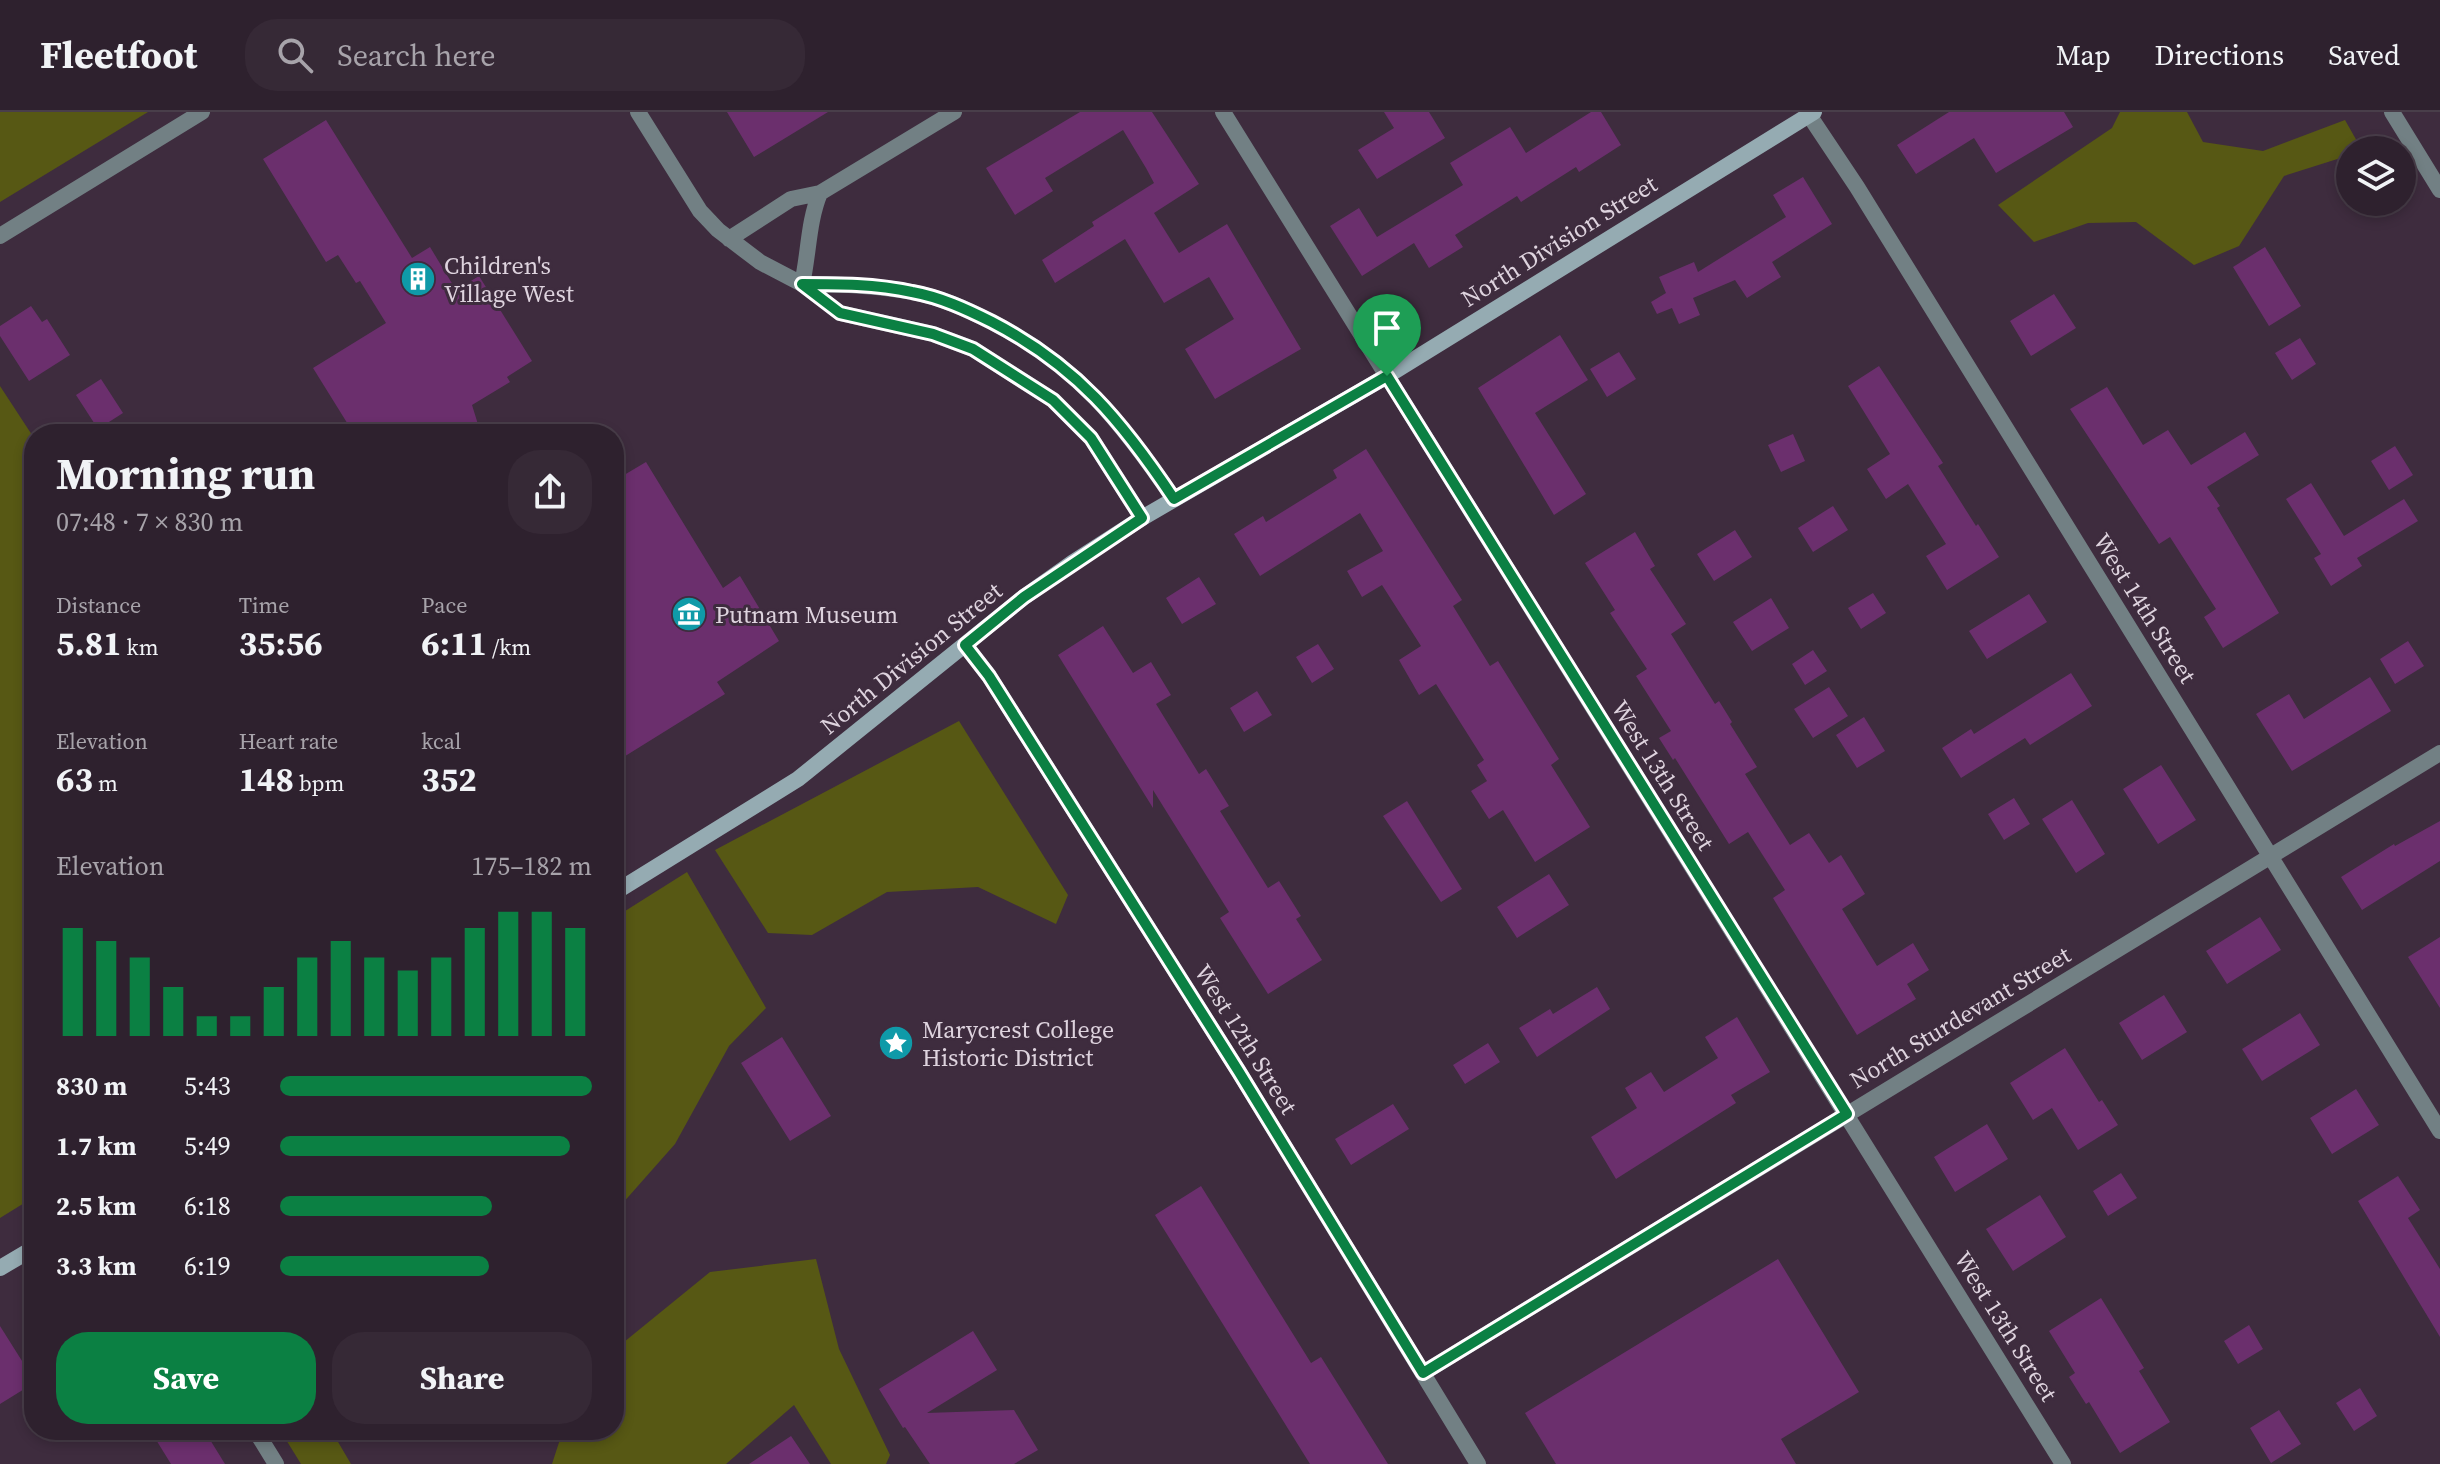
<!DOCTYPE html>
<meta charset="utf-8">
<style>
:root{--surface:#2e212e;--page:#362936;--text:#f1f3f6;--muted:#a7a3aa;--line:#493e4a;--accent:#0b8043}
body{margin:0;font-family:"Source Serif 4",serif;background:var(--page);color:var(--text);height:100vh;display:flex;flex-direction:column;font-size:30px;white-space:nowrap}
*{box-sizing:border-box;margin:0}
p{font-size:26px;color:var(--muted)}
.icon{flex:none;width:44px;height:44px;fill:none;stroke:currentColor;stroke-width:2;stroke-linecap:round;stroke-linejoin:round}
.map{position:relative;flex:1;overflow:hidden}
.sheet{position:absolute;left:24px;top:312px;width:600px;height:1016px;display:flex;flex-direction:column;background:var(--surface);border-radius:32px;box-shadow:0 4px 12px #0003,0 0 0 2px var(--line)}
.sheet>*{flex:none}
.buttons{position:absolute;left:2336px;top:24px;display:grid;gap:16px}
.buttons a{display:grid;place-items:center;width:80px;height:80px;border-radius:50%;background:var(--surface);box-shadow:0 4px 12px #0003,0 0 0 2px var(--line);font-size:40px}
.pin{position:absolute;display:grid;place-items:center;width:68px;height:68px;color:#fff;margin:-82px -34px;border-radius:50% 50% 50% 0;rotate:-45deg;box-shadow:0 0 8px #0007}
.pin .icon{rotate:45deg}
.round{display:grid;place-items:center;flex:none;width:84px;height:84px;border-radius:32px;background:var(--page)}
.summary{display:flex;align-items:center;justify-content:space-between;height:136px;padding:0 32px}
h1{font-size:44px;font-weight:700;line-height:60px}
.figures{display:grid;grid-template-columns:repeat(3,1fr);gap:12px;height:136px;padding:8px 32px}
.figures div{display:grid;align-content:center}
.figures b{font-size:34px;font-weight:700}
.figures small{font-size:22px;font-weight:400}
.figures p{font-size:22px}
.chart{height:224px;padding:16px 32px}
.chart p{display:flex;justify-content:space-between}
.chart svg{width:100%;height:144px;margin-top:8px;stroke:var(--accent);stroke-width:6}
.action{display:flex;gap:16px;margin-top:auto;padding:16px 32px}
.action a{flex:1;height:92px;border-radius:32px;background:var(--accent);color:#fff;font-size:32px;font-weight:700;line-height:92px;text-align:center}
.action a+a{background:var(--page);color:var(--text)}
ul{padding:0 32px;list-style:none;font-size:26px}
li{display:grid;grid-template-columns:128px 96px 1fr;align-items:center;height:60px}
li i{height:20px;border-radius:10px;background:var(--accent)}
header{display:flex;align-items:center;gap:48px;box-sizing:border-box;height:112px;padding:0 40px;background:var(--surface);border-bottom:2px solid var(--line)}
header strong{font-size:38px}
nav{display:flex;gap:44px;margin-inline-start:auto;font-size:28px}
.search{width:560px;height:72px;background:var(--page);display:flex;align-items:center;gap:20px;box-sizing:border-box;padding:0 28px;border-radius:32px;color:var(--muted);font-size:30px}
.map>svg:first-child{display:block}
</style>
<header>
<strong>Fleetfoot</strong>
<div class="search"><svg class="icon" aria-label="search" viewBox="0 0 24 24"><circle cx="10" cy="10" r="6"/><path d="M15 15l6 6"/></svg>Search here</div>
<nav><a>Map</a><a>Directions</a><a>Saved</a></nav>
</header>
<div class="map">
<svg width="2440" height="1352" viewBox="0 0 2440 1352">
<rect width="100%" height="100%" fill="#3e2c3e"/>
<path fill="#575814" d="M0,0H148L0,90Z
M2120,0H2187L2203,30L2263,39L2345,8L2362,38H2350V43L2284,64L2239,134L2194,153L2136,110L2088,111L2034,130L1998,93L2112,16Z
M0,274L34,326V1085L0,1106Z
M959,609L1068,783L1056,812L978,775L887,780L812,823L768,821L715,738Z
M687,760L766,896L729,934L675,1032L614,1101V806Z
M816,1147L839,1237L890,1343L886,1352H831L794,1293L726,1352H552L563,1318H614V1231L624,1230L710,1160Z
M280,1318H331L351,1352H301Z"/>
<path fill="#6b2f6d" d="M727,0H828L754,45Z
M1080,0H1152L1199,72L1154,101L1179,141L1227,112L1301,237L1215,287L1185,237L1234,207L1209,165L1164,191L1125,127L1055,171L1042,148L1094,114L1092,110L1154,71L1146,56L1123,18L1045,66L1053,79L1015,103L986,56Z
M1384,0H1429L1445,26L1377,67L1358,38L1394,16Z
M1591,0H1601L1621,33L1579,60L1576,55L1521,90L1517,84L1455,123L1463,135L1429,156L1414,131L1362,164L1330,114L1359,96L1377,125L1463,73L1450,51L1510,15L1526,41Z
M1949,0H2064L2073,15L1996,61L1974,26L1916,62L1897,33Z
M326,8L412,146L430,135L456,178L479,164L532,249L507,265L510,270L472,293L481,322H354L313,256L386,211L360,169L356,171L338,143L326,150L263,47Z
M1803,65L1832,112L1772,150L1781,165L1747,186L1735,168L1693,186L1700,203L1679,212L1672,196L1657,202L1651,190L1666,181L1659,165L1694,150L1698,160L1786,105L1773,83Z
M2265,135L2301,194L2269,214L2233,155Z
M2054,182L2076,216L2031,244L2010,209Z
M31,194L42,210L47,207L70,243L29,269L0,224V214Z
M1560,223L1588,268L1535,301L1586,382L1554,403L1478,276Z
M2300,226L2316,252L2292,268L2275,241Z
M1619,240L1636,267L1607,285L1590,257Z
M1879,254L1943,351L1938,354L1976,414L1978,412L1999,445L1947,478L1926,444L1946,432L1908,372L1886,387L1867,357L1890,342L1848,274Z
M101,267L123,301L98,317L76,283Z
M2107,275L2143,333L2168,318L2191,353L2245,320L2259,343L2207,375L2220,394L2217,396L2279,501L2223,536L2204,505L2216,497L2170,425L2159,432L2070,297Z
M1793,322L1805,349L1781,360L1768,333Z
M2395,334L2413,363L2389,378L2371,349Z
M1366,337L1462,488L1453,494L1490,554L1498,549L1559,647L1551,653L1590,715L1535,750L1503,698L1489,707L1471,679L1487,669L1477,653L1484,648L1436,572L1419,583L1399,548L1421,534L1382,473L1362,485L1347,459L1383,439L1360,401L1260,464L1234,422L1263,404L1266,410L1337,366L1333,358Z
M646,350L723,476L740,464L779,529L717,570L725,582L614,651V369Z
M2311,371L2344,424L2404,387L2418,409L2357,446L2362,454L2331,474L2314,446L2321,442L2286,387Z
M1833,394L1848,418L1813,440L1798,416Z
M1735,418L1752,445L1714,469L1697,442Z
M1635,420L1655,454L1650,457L1686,512L1671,522L1715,592L1719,589L1732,610L1730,612L1757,655L1745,662L1790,733L1809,721L1829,751L1841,743L1865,782L1842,797L1877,854L1913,831L1929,858L1907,872L1916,887L1857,923L1773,786L1785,778L1748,720L1729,732L1675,646L1673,648L1659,626L1671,619L1636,564L1647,557L1610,501L1615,498L1585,451Z
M1199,465L1216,492L1182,512L1166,486Z
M1873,481L1886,501L1861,517L1848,496Z
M2029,482L2047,510L1987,547L1969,519Z
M1771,486L1789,516L1752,539L1733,510Z
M1103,514L1133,561L1151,550L1171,583L1156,592L1199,662L1206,657L1229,694L1220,699L1268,776L1279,769L1301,804L1296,807L1322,848L1268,882L1220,806L1229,800L1153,678V696L1058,543Z
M2408,529L2424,554L2395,572L2380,547Z
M1318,532L1334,557L1312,571L1296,545Z
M1813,538L1827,559L1805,573L1792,552Z
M2071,561L2092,594L2030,633L2025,626L1961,666L1942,636L1971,617L1974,622Z
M2370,565L2391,599L2292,659L2256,602L2289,582L2304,607Z
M1829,575L1848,604L1813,626L1794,597Z
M1257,579L1272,603L1244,620L1230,596Z
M1864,605L1885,639L1857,656L1836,623Z
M2161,653L2196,708L2158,732L2123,677Z
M2014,686L2030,712L2004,728L1988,702Z
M2072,688L2105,742L2076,761L2042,707Z
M1407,689L1462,777L1441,790L1383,704Z
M2440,709V749L2362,798L2341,765L2394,732L2395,734Z
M1549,762L1569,793L1517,826L1497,795Z
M2260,805L2281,838L2227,872L2206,839Z
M2440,825V896L2408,845Z
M1597,875L1610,897L1537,945L1519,916L1550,897L1553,902Z
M2164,883L2187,920L2142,948L2119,911Z
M2300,901L2320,933L2262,969L2242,937Z
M1737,905L1770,960L1731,983L1736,991L1616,1067L1591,1025L1637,996L1625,976L1651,960L1664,980L1718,946L1705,925Z
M782,925L831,1004L790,1029L741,951Z
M1488,931L1500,950L1465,972L1453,953Z
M2065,936L2099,990L2102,988L2118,1013L2078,1038L2052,996L2033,1008L2010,971Z
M2356,977L2379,1013L2332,1042L2310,1006Z
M1393,992L1409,1017L1351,1053L1335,1027Z
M1987,1012L2008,1047L1955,1080L1934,1045Z
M2121,1061L2137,1086L2108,1104L2093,1079Z
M2398,1064L2420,1098L2408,1106L2440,1157V1225L2358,1089Z
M1201,1074L1311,1251L1321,1245L1388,1352H1310L1155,1103Z
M2040,1083L2066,1125L2013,1159L1986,1117Z
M1778,1147L1859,1280L1781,1327L1796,1352H1556L1525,1301Z
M2101,1186L2144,1256L2139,1259L2170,1310L2120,1341L2089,1290L2086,1292L2069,1265L2075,1261L2049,1219Z
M2249,1213L2263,1237L2238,1252L2224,1229Z
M0,1214L34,1268V1271L0,1292Z
M973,1219L997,1258L927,1301L1014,1298L1038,1338L1014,1352H930L905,1315L903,1316L879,1277Z
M2360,1276L2377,1304L2354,1319L2336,1291Z
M2279,1298L2301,1332L2271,1351L2250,1316Z
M150,1318H204L225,1352H171Z
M791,1324L810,1352H749Z"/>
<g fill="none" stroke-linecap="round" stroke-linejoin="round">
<path stroke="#728084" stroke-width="16" d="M638,0L700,99L718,118L760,150L802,172L840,201L933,222L973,237L1053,288L1091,326L1142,406
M1223,0L2063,1352
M1807,0L1857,75L2440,1019
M2392,0L2440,78
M0,124L202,0
M729,127L791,87L820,81L954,0
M802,172C839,172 875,173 912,180C940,185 966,197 992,210C1077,254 1121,309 1174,387
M802,172C809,141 808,110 820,81
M965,533L989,564L1239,960L1478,1352
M1423,1261L2440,641
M255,1318L276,1352"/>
<path stroke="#95abb2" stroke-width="16" d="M614,781L798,667L1024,485L1072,451L1142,406L1387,264L1814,0
M0,1156L34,1136"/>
</g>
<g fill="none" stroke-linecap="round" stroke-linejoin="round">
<g stroke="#fff" stroke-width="16">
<path id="route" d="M802,172C839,172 875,172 912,180C940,185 966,197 992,210C1077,254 1122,309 1174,387L1387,264L1847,1002L1423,1261L1239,960L989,564L965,533L1024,485L1142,406L1091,326L1053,288L973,237L933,222L840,201Z"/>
</g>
<use href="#route" stroke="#0b8043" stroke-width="10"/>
</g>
<defs>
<g id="building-disc" transform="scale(1.8)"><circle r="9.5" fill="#0f9aa8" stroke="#3e2c3e"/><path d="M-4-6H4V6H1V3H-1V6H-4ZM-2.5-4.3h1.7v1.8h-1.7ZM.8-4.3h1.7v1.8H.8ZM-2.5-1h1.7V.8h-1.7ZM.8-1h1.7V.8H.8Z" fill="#fff"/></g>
<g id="museum-disc" transform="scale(1.8)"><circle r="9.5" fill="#0f9aa8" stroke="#3e2c3e"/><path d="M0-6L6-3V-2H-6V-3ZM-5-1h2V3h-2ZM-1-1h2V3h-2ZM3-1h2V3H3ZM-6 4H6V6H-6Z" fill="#fff"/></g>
<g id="sight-disc" transform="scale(1.8)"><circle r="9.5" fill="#0f9aa8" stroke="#3e2c3e"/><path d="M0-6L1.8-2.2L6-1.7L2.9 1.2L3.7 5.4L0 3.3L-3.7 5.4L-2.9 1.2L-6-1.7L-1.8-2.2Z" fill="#fff"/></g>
</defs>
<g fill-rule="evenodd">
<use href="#building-disc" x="418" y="167"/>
<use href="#museum-disc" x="689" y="502"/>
<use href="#sight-disc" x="896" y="931"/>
</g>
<g text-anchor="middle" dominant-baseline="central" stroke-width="6" stroke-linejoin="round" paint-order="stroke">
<g font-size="24" fill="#ded3de" stroke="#3e2c3e">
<text transform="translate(1559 129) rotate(-32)">North Division Street</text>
<text transform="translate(2145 496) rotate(58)">West 14th Street</text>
<text transform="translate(911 546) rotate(-39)">North Division Street</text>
<text transform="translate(1663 663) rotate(58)">West 13th Street</text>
<text transform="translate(1960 905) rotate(-31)">North Sturdevant Street</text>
<text transform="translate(1246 927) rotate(58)">West 12th Street</text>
<text transform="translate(2006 1214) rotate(58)">West 13th Street</text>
</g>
<g font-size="24" fill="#ded3de" stroke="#3e2c3e" text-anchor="start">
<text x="444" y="153">Children's<tspan x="444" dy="28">Village West</tspan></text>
<text x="715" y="502">Putnam Museum</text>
<text x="922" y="917">Marycrest College<tspan x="922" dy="28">Historic District</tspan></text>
</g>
</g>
</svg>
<div class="buttons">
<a><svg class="icon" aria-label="layers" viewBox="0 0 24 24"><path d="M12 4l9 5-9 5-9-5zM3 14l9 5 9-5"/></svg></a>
</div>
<div class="pin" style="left:1387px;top:264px;background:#1e9e55"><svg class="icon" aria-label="arrive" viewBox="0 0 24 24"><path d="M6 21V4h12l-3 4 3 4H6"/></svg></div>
<section class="sheet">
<div class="summary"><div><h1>Morning run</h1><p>07:48 · 7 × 830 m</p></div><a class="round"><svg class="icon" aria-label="share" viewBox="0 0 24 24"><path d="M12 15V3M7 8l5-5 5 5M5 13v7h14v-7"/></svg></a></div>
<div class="figures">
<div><p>Distance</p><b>5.81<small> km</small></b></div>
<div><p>Time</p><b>35:56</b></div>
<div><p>Pace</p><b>6:11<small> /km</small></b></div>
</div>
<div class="figures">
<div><p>Elevation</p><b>63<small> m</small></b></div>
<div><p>Heart rate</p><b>148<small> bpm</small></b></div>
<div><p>kcal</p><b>352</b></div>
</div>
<div class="chart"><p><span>Elevation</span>175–182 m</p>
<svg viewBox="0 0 160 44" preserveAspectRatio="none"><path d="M5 44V11M15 44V15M25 44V20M35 44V29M45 44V38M55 44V38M65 44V29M75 44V20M85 44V15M95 44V20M105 44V24M115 44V20M125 44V11M135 44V6M145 44V6M155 44V11"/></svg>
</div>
<ul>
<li><b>830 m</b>5:43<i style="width:100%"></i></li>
<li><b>1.7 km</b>5:49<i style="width:93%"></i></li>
<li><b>2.5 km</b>6:18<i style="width:68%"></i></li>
<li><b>3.3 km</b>6:19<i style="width:67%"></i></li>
</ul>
<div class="action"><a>Save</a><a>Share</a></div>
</section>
</div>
